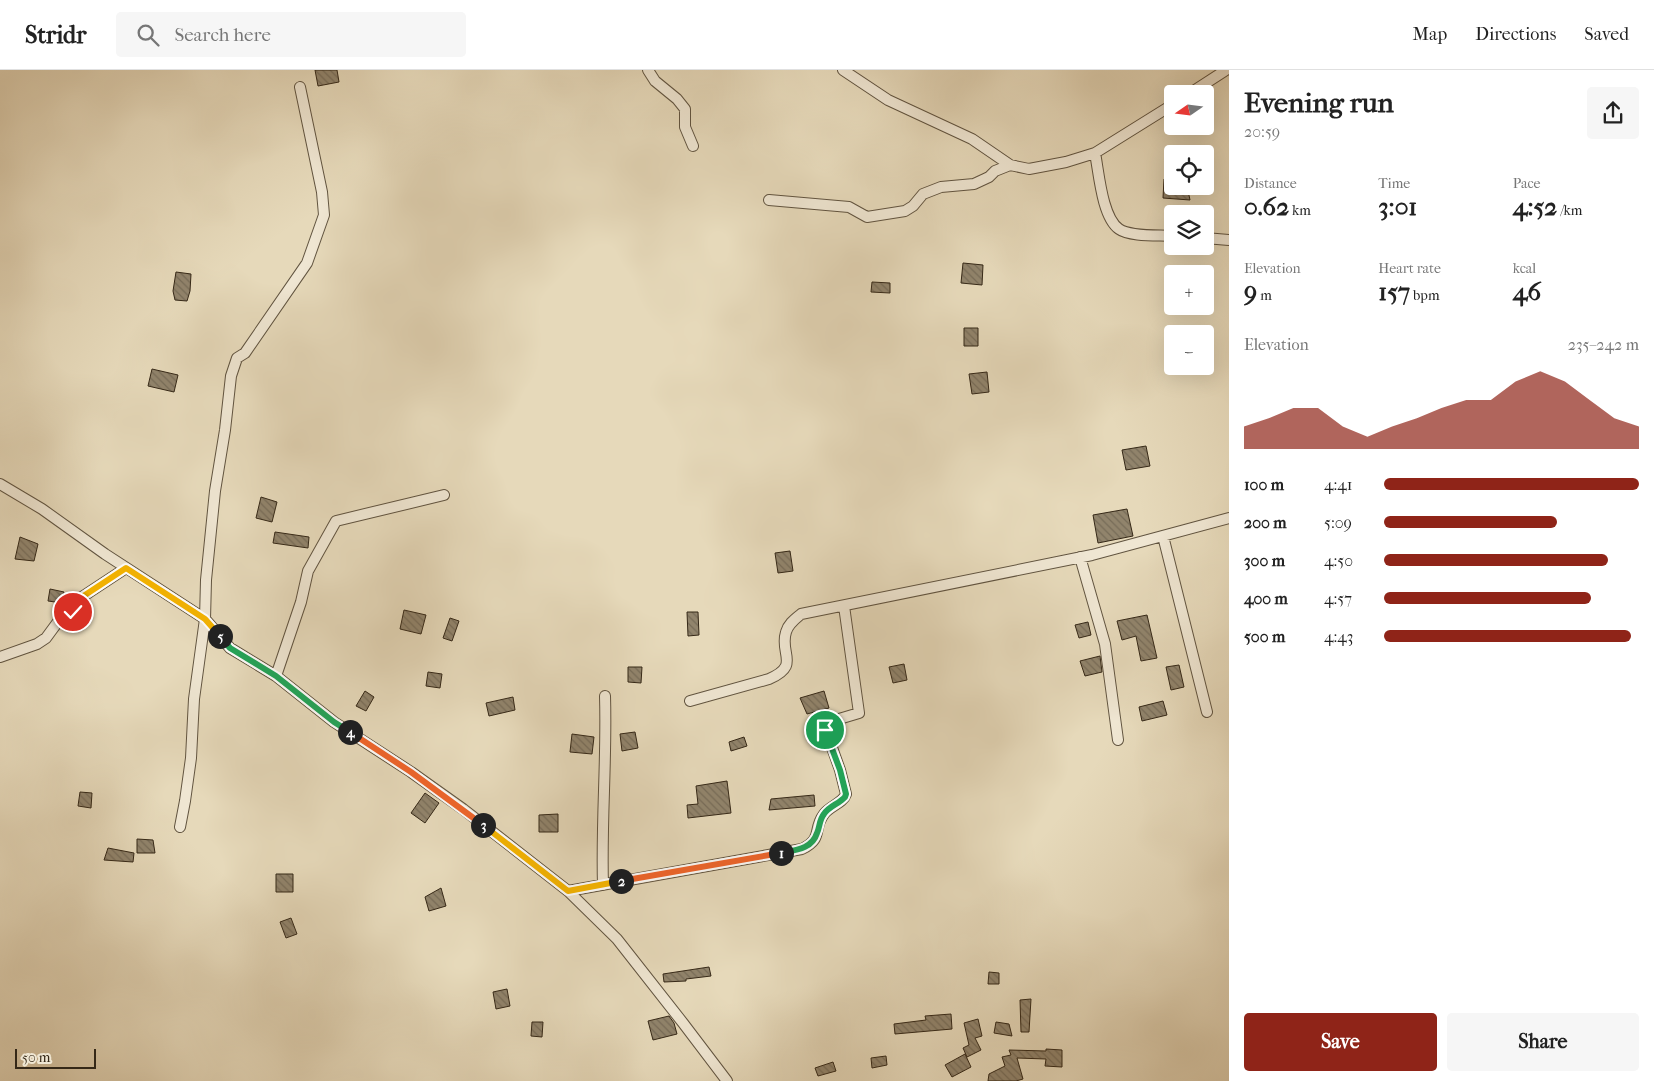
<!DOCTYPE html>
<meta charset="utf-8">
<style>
:root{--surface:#fff;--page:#f6f6f6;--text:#222;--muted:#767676;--line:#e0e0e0;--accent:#8f2418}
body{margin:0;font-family:"IM FELL French Canon",serif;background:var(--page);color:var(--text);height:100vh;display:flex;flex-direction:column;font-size:19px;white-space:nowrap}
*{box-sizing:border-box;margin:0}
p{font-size:16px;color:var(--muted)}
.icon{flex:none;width:28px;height:28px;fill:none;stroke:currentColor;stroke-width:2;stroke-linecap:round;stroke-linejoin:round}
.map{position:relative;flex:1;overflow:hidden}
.drawer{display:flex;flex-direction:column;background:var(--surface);width:425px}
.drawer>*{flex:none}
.needle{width:32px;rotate:256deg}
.controls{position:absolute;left:1164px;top:15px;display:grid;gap:10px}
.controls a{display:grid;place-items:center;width:50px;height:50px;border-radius:5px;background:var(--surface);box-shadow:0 5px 20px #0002;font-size:25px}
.scale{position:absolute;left:15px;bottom:12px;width:81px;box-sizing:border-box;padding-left:5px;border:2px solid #352817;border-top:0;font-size:14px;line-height:18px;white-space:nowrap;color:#352817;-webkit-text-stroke:4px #efe6d2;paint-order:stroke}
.pin{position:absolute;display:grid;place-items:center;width:42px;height:42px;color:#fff;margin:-21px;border:2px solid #fff;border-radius:50%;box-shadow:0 1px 5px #0007}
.km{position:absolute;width:25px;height:25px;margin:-12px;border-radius:50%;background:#222;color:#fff;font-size:14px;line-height:25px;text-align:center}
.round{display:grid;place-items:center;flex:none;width:52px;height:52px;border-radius:5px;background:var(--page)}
.overview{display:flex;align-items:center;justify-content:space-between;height:85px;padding:0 15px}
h1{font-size:28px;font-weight:700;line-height:38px}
.figures{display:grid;grid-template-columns:repeat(3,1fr);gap:8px;height:85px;padding:5px 15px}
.figures div{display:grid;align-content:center}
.figures b{font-size:25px;font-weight:700}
.figures small{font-size:14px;font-weight:400}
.figures p{font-size:14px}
.chart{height:140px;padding:10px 15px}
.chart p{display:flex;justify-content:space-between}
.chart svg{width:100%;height:90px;margin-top:5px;fill:var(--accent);opacity:.7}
.action{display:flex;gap:10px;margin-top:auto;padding:10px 15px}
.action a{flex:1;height:58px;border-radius:5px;background:var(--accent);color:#fff;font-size:20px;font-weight:700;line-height:58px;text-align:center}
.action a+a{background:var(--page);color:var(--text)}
ul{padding:0 15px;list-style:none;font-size:16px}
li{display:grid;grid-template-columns:80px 60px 1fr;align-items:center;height:38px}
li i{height:12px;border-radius:6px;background:var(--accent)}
header{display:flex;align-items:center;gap:30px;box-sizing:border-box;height:70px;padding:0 25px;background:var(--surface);border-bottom:1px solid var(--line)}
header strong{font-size:24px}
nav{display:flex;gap:28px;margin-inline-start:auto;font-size:18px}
.search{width:350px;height:45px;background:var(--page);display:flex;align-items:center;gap:12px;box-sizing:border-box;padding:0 18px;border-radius:5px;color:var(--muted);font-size:19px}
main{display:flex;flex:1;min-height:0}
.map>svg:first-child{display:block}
</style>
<header>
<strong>Stridr</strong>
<div class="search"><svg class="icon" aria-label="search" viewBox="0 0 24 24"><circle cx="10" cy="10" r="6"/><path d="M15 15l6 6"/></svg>Search here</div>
<nav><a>Map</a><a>Directions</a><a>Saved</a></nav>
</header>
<main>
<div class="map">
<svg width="1229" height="1011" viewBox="0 0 1229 1011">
<defs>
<pattern id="building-back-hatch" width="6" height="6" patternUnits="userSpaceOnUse" patternTransform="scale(1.25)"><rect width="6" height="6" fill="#91846c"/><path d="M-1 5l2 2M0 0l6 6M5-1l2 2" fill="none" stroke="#776c58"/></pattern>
</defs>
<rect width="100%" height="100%" fill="#e6d9ba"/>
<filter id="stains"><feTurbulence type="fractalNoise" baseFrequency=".004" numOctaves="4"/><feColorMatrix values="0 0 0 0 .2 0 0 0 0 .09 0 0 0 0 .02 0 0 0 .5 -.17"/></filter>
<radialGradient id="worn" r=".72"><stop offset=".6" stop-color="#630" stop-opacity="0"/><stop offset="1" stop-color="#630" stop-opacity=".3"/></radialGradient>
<path fill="url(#building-back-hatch)" stroke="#352817" d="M315,0H337L339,12L318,16Z
M1164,109L1172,110V116H1187L1190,130L1163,128Z
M963,193L983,195L982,215L961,213Z
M176,202L191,204L190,221L187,231L175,230L173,221Z
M872,212L890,213V223L871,222Z
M964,258H978V276H964Z
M152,299L178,305L174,322L148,316Z
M987,302L989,322L972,324L969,304Z
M1146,376L1150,396L1126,400L1122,380Z
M261,427L277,432L272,452L256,448Z
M1127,439L1133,466L1098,473L1093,445Z
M275,462L309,467L308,478L273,473Z
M20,467L38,474L34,491L15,489Z
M790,481L793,501L778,503L775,483Z
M50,519L64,522L62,533L48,531Z
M404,540L426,545L421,564L400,559Z
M687,542H698L699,565L688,566Z
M1147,545L1157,588L1141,591L1136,566L1122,570L1117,551Z
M450,548L459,551L452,571L443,568Z
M1088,552L1091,565L1079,568L1075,555Z
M1100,586L1102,602L1085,606L1080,591Z
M904,594L907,610L893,613L889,597Z
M1179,595L1184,617L1171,620L1166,597Z
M628,597H642L641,613L628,612Z
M428,602L442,604L440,618L426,616Z
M365,621L374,627L366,641L356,636Z
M824,621L829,638L807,644L800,628Z
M513,627L515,640L489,646L486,633Z
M1163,631L1167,645L1142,651L1139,637Z
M635,662L638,678L622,681L620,664Z
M572,664L594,667L592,684L570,682Z
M744,667L747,676L731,681L729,672Z
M727,711L731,743L688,748L687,735L698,734L696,716Z
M80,722L92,723L91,738L78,736Z
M425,723L439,733L425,753L411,743Z
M814,725L815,736L769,740L771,729Z
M558,744V762H539V745Z
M137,769L153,770L155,783H137Z
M108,778L134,783L133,792L104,790Z
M276,804H293V822H276Z
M441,818L446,836L429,841L425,827Z
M291,848L297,864L286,868L280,852Z
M709,897L711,906L686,909V911L664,912L663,904Z
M989,902L999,903V914H988Z
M507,919L510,936L496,939L493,922Z
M1031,929L1029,962H1021L1020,930Z
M951,944L952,959L895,964L894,954L926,950L925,946Z
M669,946L674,953L677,964L653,970L648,951Z
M978,949L982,966L975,968L981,980L967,987L963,978L969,975L964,953Z
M532,952H543L542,967L531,966Z
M996,952L1009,954L1012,966L994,963Z
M1046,979L1062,980V997L1045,996L1046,989L1017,988L1023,1009L1016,1011H988L989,1004L1005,996L1002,987L1011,985L1009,980L1046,981Z
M965,984L971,997L952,1007L945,995Z
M886,986L887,995L872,998L871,988Z
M833,992L836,1001L818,1006L815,998Z"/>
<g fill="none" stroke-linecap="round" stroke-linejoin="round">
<g stroke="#615440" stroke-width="12">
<path id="minor" d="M648,0L655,11L677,29L685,39V57L693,76
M843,0L888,30L972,69L1010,95
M1189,24L1226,0
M1095,83C1099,103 1102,147 1119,159C1130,167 1159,165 1172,166
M769,130L849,137L867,147L905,141L913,136L923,124L941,117L974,114L989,107L995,101L1010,95L1029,99L1066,92L1095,83L1172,35
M1205,168L1229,170
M0,414L42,439L105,484L205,549L230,578L276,606L334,652L411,702L463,739L568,821L617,869L683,953L727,1011
M1163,466L1207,642
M1080,487L1105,574L1118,670
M0,587L37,574L46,568L57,553L66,549L73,542L82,527L126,498
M276,606L301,532L308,501L336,451L444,425
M690,631L769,609C801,595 779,584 786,562C788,554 795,549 801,544L1092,485L1229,448
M180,757L185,731L191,688L194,629L205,549L206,510L215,421L225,360L231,306L237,288L245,283L307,193L324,145L322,122L300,17
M603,815C601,752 607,689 605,626
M568,821L802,779C824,768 812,760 824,744C830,736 843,733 846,724L840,700L825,658L829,652L859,643L844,536"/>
</g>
<use href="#minor" stroke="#efe6d2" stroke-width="10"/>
</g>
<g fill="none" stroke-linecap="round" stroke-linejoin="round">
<g stroke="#fff" stroke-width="10">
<path id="split-1" d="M781,783C796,780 812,779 817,763C820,757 819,750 824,744C829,736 839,734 845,727L846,724L840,700L825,660"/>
</g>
<g stroke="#fff" stroke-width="10">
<path id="split-2" d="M621,811L781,783"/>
</g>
<g stroke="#fff" stroke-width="10">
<path id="split-3" d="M483,755L568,821L621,811"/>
</g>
<g stroke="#fff" stroke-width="10">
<path id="split-4" d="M350,662L411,702L483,755"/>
</g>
<g stroke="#fff" stroke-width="10">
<path id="split-5" d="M220,566L230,578L276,606L334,652L350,662"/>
</g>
<g stroke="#fff" stroke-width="10">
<path id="split-6" d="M73,542L82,527L126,498L205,549L220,566"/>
</g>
<use href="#split-1" stroke="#22a559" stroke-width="6"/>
<use href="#split-2" stroke="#f0652b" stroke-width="6"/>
<use href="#split-3" stroke="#f5b400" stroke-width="6"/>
<use href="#split-4" stroke="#f0652b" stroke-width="6"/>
<use href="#split-5" stroke="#22a559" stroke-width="6"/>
<use href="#split-6" stroke="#f5b400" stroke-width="6"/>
</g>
<rect width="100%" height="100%" filter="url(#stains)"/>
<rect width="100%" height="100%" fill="url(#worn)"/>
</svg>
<div class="controls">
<a><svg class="needle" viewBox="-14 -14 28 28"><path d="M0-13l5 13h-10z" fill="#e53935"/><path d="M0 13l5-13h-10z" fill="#767676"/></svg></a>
<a><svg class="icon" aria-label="locate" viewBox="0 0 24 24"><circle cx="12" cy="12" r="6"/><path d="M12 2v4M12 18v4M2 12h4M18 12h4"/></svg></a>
<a><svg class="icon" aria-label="layers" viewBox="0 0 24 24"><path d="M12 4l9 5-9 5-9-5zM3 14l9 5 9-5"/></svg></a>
<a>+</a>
<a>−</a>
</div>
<div class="scale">50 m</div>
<div class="pin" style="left:825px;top:660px;background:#1e9e55"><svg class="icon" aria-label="arrive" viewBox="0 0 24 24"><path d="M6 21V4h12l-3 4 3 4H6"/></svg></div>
<div class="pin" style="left:73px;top:542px;background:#d93025"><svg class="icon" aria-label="check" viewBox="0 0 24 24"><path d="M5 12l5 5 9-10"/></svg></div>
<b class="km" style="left:781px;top:783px">1</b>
<b class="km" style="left:621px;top:811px">2</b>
<b class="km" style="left:483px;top:755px">3</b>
<b class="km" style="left:350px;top:662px">4</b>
<b class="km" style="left:220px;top:566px">5</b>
</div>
<section class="drawer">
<div class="overview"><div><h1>Evening run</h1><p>20:59</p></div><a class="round"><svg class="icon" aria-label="share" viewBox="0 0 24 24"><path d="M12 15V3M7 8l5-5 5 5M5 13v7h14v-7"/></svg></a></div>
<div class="figures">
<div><p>Distance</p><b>0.62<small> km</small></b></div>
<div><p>Time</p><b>3:01</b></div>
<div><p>Pace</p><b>4:52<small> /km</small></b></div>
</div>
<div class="figures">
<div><p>Elevation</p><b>9<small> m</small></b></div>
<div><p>Heart rate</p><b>157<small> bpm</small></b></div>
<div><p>kcal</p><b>46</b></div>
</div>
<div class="chart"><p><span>Elevation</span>235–242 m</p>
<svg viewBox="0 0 160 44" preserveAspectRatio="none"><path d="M0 44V33L10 29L20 24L30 24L40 33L50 38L60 33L70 29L80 24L90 20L100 20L110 11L120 6L130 11L140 20L150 29L160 33V44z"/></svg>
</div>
<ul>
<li><b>100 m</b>4:41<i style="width:100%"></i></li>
<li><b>200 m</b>5:09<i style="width:68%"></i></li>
<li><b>300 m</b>4:50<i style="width:88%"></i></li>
<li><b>400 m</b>4:57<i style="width:81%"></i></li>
<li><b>500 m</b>4:43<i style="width:97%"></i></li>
</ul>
<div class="action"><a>Save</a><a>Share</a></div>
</section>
</main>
